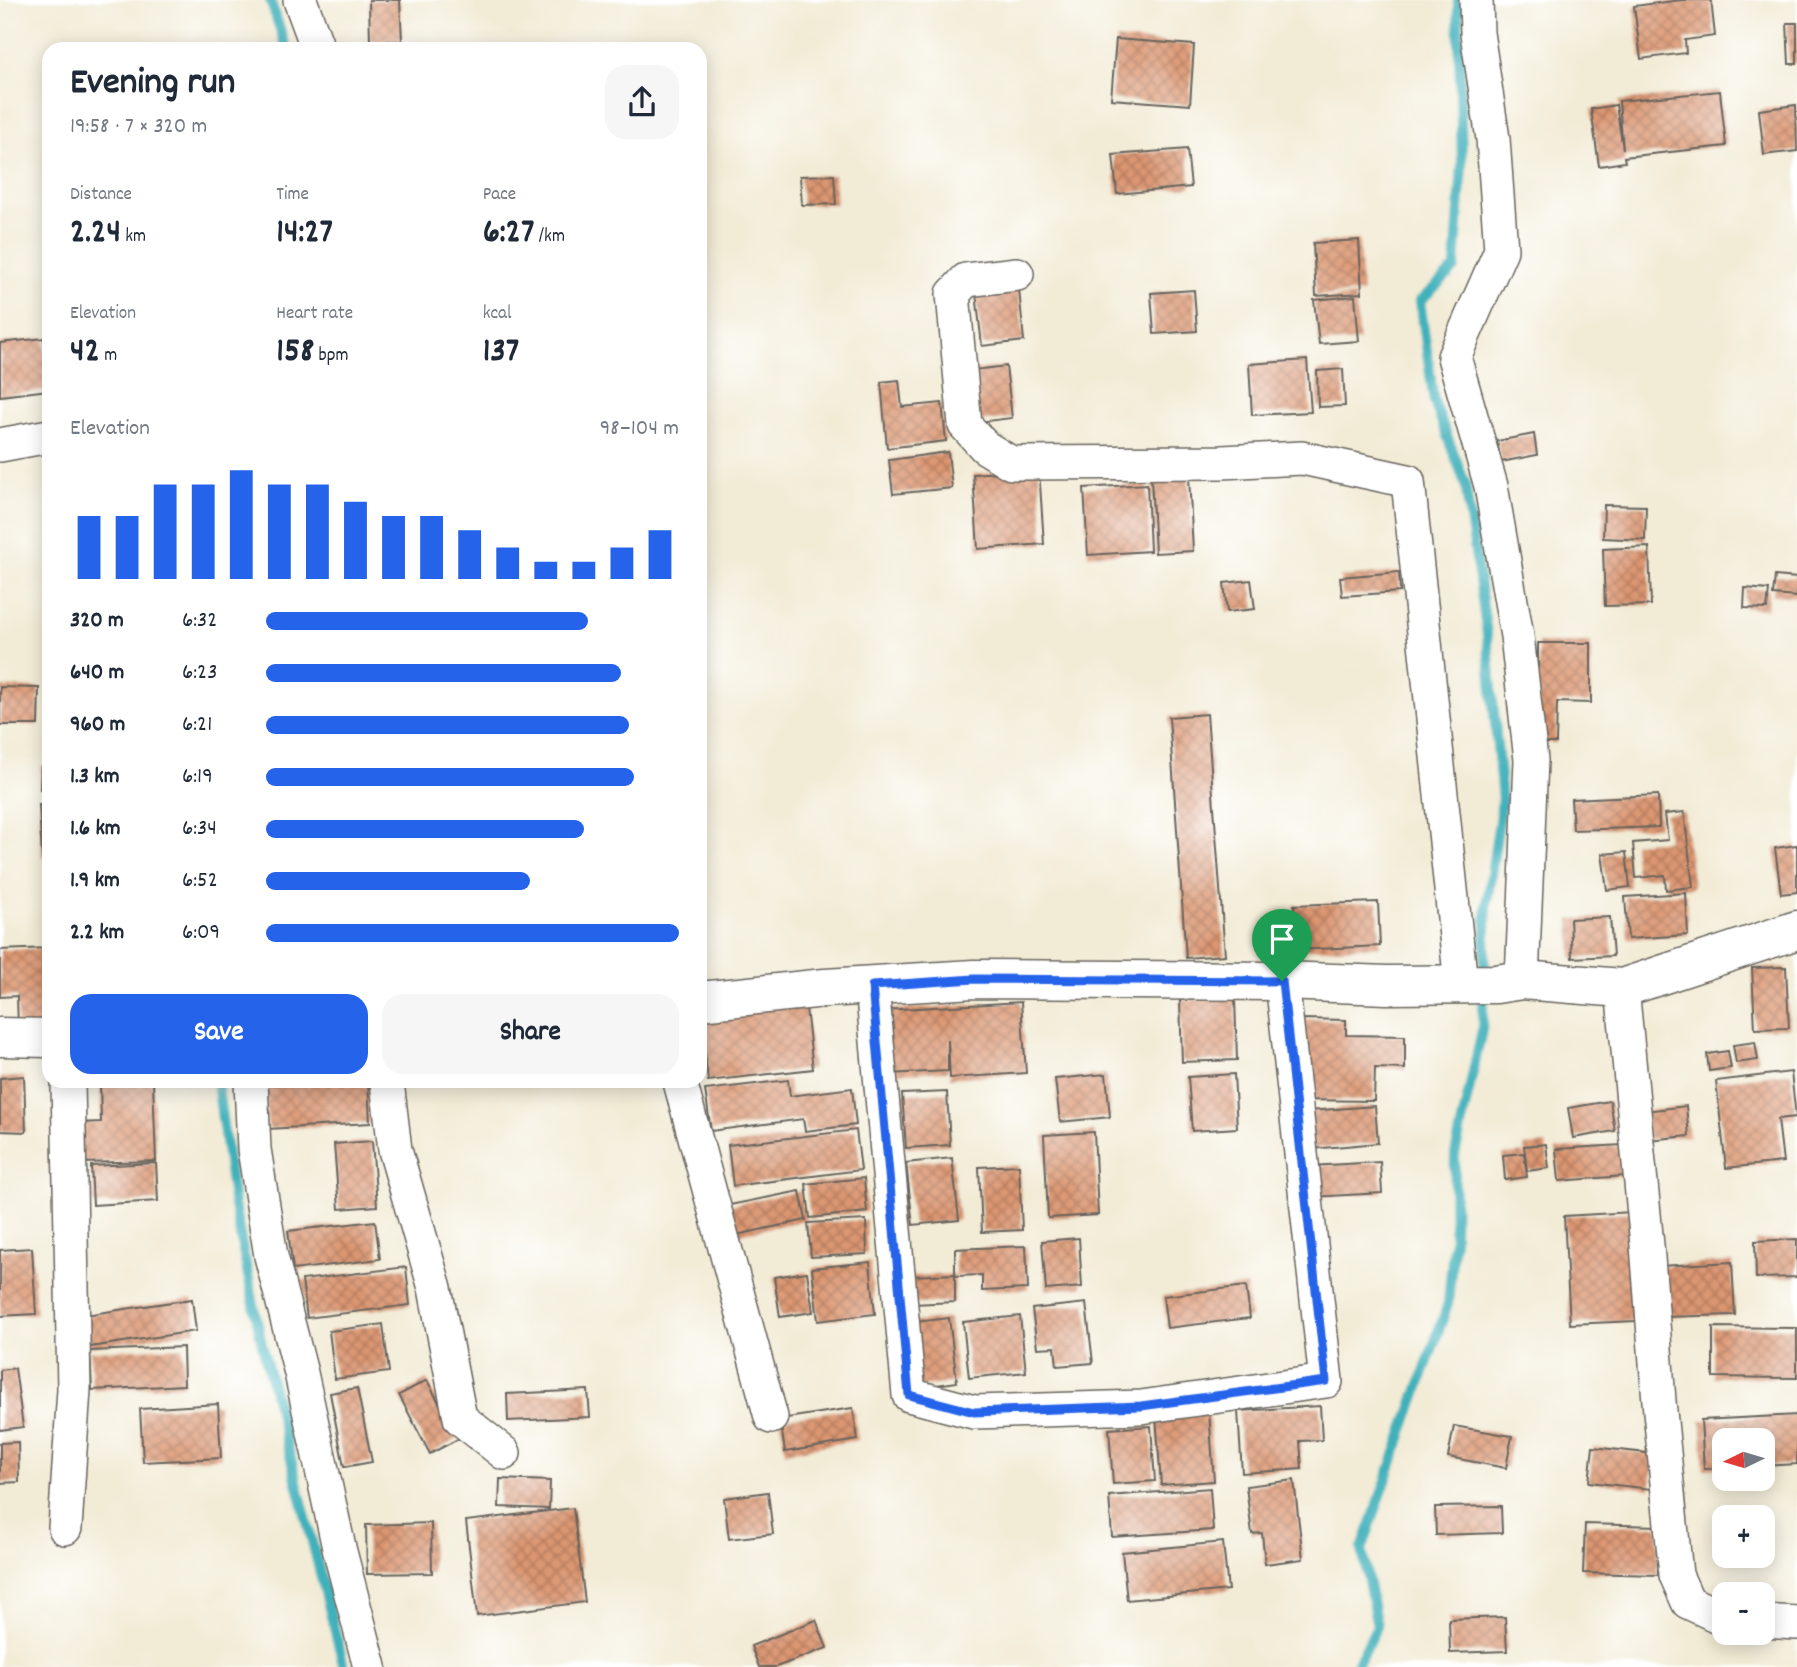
<!DOCTYPE html>
<meta charset="utf-8">
<style>
:root{--surface:#fff;--page:#f6f6f7;--text:#1f2937;--muted:#747a83;--accent:#2563eb}
body{margin:0;font-family:Dekko,sans-serif;background:var(--page);color:var(--text);height:100vh;display:flex;flex-direction:column;font-size:26px;white-space:nowrap}
*{box-sizing:border-box;margin:0}
p{font-size:23px;color:var(--muted)}
.icon{flex:none;width:38px;height:38px;fill:none;stroke:currentColor;stroke-width:2;stroke-linecap:round;stroke-linejoin:round}
.map{position:relative;flex:1;overflow:hidden}
.panel{position:absolute;left:42px;top:42px;width:665px;height:1046px;display:flex;flex-direction:column;background:var(--surface);border-radius:21px;box-shadow:0 4px 18px #0003}
.panel>*{flex:none}
.needle{width:46px;rotate:265deg}
.buttons{position:absolute;left:1712px;top:1428px;display:grid;gap:14px}
.buttons a{display:grid;place-items:center;width:63px;height:63px;border-radius:14px;background:var(--surface);box-shadow:0 4px 18px #0003;font-size:35px}
.pin{position:absolute;display:grid;place-items:center;width:60px;height:60px;color:#fff;margin:-72px -30px;border-radius:50% 50% 50% 0;rotate:-45deg;box-shadow:0 0 7px #0007}
.pin .icon{rotate:45deg}
.round{display:grid;place-items:center;flex:none;width:74px;height:74px;border-radius:21px;background:var(--page)}
.summary{display:flex;align-items:center;justify-content:space-between;height:119px;padding:0 28px}
h1{font-size:38px;font-weight:800;line-height:52px}
.figures{display:grid;grid-template-columns:repeat(3,1fr);gap:10px;height:119px;padding:7px 28px}
.figures div{display:grid;align-content:center}
.figures b{font-size:35px;font-weight:800}
.figures small{font-size:19px;font-weight:400}
.figures p{font-size:19px}
.chart{height:196px;padding:14px 28px}
.chart p{display:flex;justify-content:space-between}
.chart svg{width:100%;height:126px;margin-top:7px;stroke:var(--accent);stroke-width:6}
.primary-button{display:flex;gap:14px;margin-top:auto;padding:14px 28px}
.primary-button a{flex:1;height:80px;border-radius:21px;background:var(--accent);color:#fff;font-size:28px;font-weight:800;line-height:80px;text-align:center}
.primary-button a+a{background:var(--page);color:var(--text)}
ul{padding:0 28px;list-style:none;font-size:23px}
li{display:grid;grid-template-columns:112px 84px 1fr;align-items:center;height:52px}
li i{height:18px;border-radius:9px;background:var(--accent)}
.map>svg:first-child{display:block}
</style>
<div class="map">
<svg width="1797" height="1667" viewBox="0 0 1797 1667">
<defs>
<pattern id="building-cross-hatch" width="8" height="8" patternUnits="userSpaceOnUse" patternTransform="scale(1.75)"><rect width="8" height="8" fill="#dc9772"/><path d="M0 0l8 8M0 8l8-8" fill="none" stroke="#b27a5d"/></pattern>
</defs>
<rect width="100%" height="100%" fill="#fff"/>
<filter id="ink" filterUnits="userSpaceOnUse"><feTurbulence type="fractalNoise" baseFrequency=".0143" numOctaves="2"/><feDisplacementMap in="SourceGraphic" scale="14" xChannelSelector="R" yChannelSelector="G"/><feConvolveMatrix kernelMatrix="1 2 1 2 8 2 1 2 1" color-interpolation-filters="sRGB"/></filter>
<filter id="wash" filterUnits="userSpaceOnUse"><feTurbulence type="fractalNoise" baseFrequency=".00686" numOctaves="4" result="noise"/><feDisplacementMap in="SourceGraphic" scale="28" xChannelSelector="R" yChannelSelector="G"/><feGaussianBlur stdDeviation="1.57" result="paint"/><feColorMatrix in="noise" values="0 0 0 0 0 0 0 0 0 0 0 0 0 0 0 0 0 1.4 0 .05"/><feComposite in="paint" operator="in"/></filter>
<g filter="url(#wash)">
<rect width="100%" height="100%" fill="#f2ebd5"/>
<g fill="none" stroke-linecap="round" stroke-linejoin="round">
<path stroke="#41b1bb" stroke-width="10" d="M270,0L287,49
M217,1082L234,1205L262,1345L344,1667
M1356,1667L1377,1626L1362,1549L1448,1304L1454,1238L1455,1155L1482,1030L1487,902L1502,801L1487,634L1465,483L1434,402L1420,301L1455,268L1462,165L1458,0"/>
</g>
<g id="blocks">
<path fill="url(#building-cross-hatch)" d="M369,0H400L402,41L370,42Z
M1681,0H1711L1715,36L1685,40L1686,53L1641,59L1634,6Z
M1787,23H1797V64H1789Z
M1116,39L1194,45L1190,105L1111,99Z
M1720,91L1726,146L1624,157L1625,162L1599,166L1591,109L1616,105L1623,149L1619,101Z
M1796,105L1797,151L1764,155L1759,110Z
M1187,149L1191,187L1117,194L1113,155Z
M834,175L836,204L802,205L800,176Z
M1359,240L1362,293L1316,296L1313,243Z
M1019,289L1024,341L982,346L976,293Z
M1194,290L1197,331L1154,334L1151,293Z
M1355,296L1359,341L1319,344L1314,300Z
M44,338L49,390L0,396V343Z
M1307,360L1311,412L1252,415L1249,364Z
M1006,366L1012,418L979,422L973,370Z
M1343,369L1345,406L1318,407L1317,371Z
M899,380L902,407L942,403L946,441L887,448L881,382Z
M1534,434L1537,455L1501,462L1497,441Z
M948,452L952,488L893,494L889,460Z
M1039,469L1044,544L978,549L973,474Z
M1189,476L1193,551L1155,553L1151,478Z
M1147,484L1150,551L1088,555L1084,488Z
M1604,505L1646,506L1645,540L1603,538Z
M1649,547L1651,605L1605,606L1603,549Z
M1399,572L1400,592L1342,596L1340,577Z
M1775,576L1797,578V597L1773,595Z
M1251,580L1255,609L1227,612L1224,583Z
M1745,588L1769,590L1767,609L1744,608Z
M1538,643H1591V703L1557,702L1556,743H1538Z
M0,687L39,688L38,725H0Z
M1207,714L1225,955L1186,958L1169,717Z
M41,766L49,767V789H40Z
M1658,795L1659,827L1573,830L1571,799Z
M39,805H49V856L42,857Z
M1684,812L1693,887L1666,890L1665,875L1636,878L1633,843L1668,840L1665,814Z
M1797,845V892L1781,894L1775,848Z
M1626,852L1630,887L1607,890L1602,854Z
M1686,893L1688,935L1628,939L1625,897Z
M1378,902L1380,946L1296,950L1294,905Z
M1610,917L1613,956L1572,958L1570,919Z
M49,948V1028L18,1029L17,996L0,997V950Z
M1786,967L1789,1028L1755,1029L1752,968Z
M1235,998L1237,1060L1182,1062L1180,1000Z
M805,999L813,1069L708,1081L700,1011Z
M1021,1002L1026,1073L950,1078L948,1040V1071L887,1074L884,1010Z
M1302,1019L1346,1020V1035L1405,1036V1069L1375,1068L1374,1101L1301,1100Z
M1755,1042L1758,1060L1736,1063L1733,1045Z
M1728,1051L1731,1068L1709,1071L1707,1054Z
M1791,1072L1796,1117L1778,1119L1783,1162L1726,1168L1716,1081Z
M1106,1074L1110,1117L1060,1122L1055,1079Z
M1234,1074L1237,1128L1192,1131L1188,1077Z
M24,1076L26,1132L0,1131V1078Z
M788,1080L790,1096L852,1088L856,1125L805,1131L803,1119L711,1131L705,1090Z
M100,1082H153L156,1161L80,1163L79,1123L101,1122Z
M316,1082H368L370,1123L268,1129L265,1085Z
M947,1092L950,1145L906,1148L902,1094Z
M1610,1101L1615,1131L1573,1138L1568,1108Z
M1375,1106L1378,1143L1312,1149L1309,1111Z
M1686,1106L1689,1136L1648,1140L1644,1111Z
M856,1130L861,1170L733,1186L728,1145Z
M1094,1132L1098,1215L1048,1218L1044,1135Z
M372,1141L377,1206L339,1209L334,1144Z
M1546,1144L1549,1168L1527,1171L1524,1146Z
M1622,1145L1624,1176L1559,1181L1556,1149Z
M1524,1153L1527,1177L1505,1180L1503,1155Z
M952,1158L959,1220L913,1225L906,1163Z
M1380,1162L1382,1193L1312,1197L1310,1166Z
M156,1163L158,1201L93,1205L91,1166Z
M1019,1165L1022,1230L982,1232L979,1167Z
M864,1178L867,1212L810,1218L806,1184Z
M800,1191L806,1220L736,1235L730,1205Z
M1632,1212L1636,1321L1570,1324L1564,1216Z
M866,1220L867,1254L811,1257L808,1223Z
M375,1221L380,1259L293,1270L288,1231Z
M1079,1238L1082,1287L1046,1290L1042,1241Z
M1797,1239V1277L1756,1278L1755,1241Z
M1026,1246L1028,1289L982,1291V1275L955,1276V1249Z
M32,1248L36,1314L0,1316V1250Z
M870,1262L875,1314L818,1321L812,1268Z
M1732,1262L1735,1315L1663,1317L1660,1266Z
M406,1267L410,1305L307,1318L302,1280Z
M807,1272L813,1312L780,1317L774,1277Z
M955,1274V1302L913,1304L912,1276Z
M1246,1286L1250,1318L1167,1328L1163,1296Z
M192,1299L196,1331L90,1347L85,1315Z
M1086,1303L1093,1363L1057,1366L1055,1347L1037,1348L1032,1309Z
M1020,1316L1026,1372L969,1378L963,1322Z
M949,1318L957,1382L916,1388L907,1323Z
M383,1324L389,1372L335,1379L329,1331Z
M1713,1327L1797,1328V1378L1713,1377Z
M183,1347L184,1385L92,1390L90,1351Z
M15,1368L23,1427L0,1430V1370Z
M427,1380L458,1439L430,1454L399,1395Z
M357,1388L372,1462L344,1467L330,1393Z
M588,1390L590,1417L508,1421L507,1394Z
M218,1404L221,1458L143,1462L140,1409Z
M1320,1406L1322,1440L1300,1441L1302,1469L1242,1473L1238,1411Z
M853,1408L858,1440L785,1452L780,1419Z
M1209,1411L1214,1481L1161,1485L1156,1415Z
M1797,1415V1464L1762,1466V1440H1724V1468L1704,1469L1701,1420Z
M1151,1426L1155,1481L1113,1484L1109,1429Z
M1454,1426L1512,1436L1506,1468L1448,1457Z
M18,1442L19,1482L0,1483V1443Z
M1593,1447L1655,1454L1651,1489L1589,1482Z
M500,1479L550,1481L549,1509L499,1507Z
M1294,1480L1303,1559L1265,1564L1262,1533L1252,1534L1246,1486Z
M1210,1488L1213,1530L1112,1537L1109,1496Z
M768,1492L773,1534L729,1539L724,1498Z
M1501,1506L1502,1533L1436,1535L1435,1507Z
M573,1508L585,1602L477,1616L466,1521Z
M431,1523L432,1573L367,1574L366,1525Z
M1585,1524L1659,1526L1658,1575L1583,1573Z
M1223,1542L1228,1590L1127,1600L1122,1552Z
M1505,1617L1507,1651L1450,1653L1449,1619Z
M816,1620L827,1648L776,1667H759L751,1646Z"/>
</g>
</g>
<g filter="url(#ink)">
<use href="#blocks" fill-opacity="0" stroke="#67645d" stroke-width="2"/>
<g fill="none" stroke-linecap="round" stroke-linejoin="round">
<g stroke="#67645d" stroke-width="36">
<path id="minor" d="M300,0L318,49
M1476,0L1477,33L1493,139L1501,250L1454,357L1491,486L1517,636L1531,760L1522,980
M1017,274L966,280L953,294L965,425L985,447L1011,463L1222,462L1302,458L1408,481L1461,984
M0,445L49,436
M872,986L909,1395L974,1412L1141,1407L1326,1381L1282,981
M1622,988L1647,1245L1659,1401L1676,1575L1688,1602L1724,1619
M251,1082L254,1149L271,1256L301,1373L339,1548L370,1667
M387,1082L395,1150L435,1288L460,1418L504,1453
M680,1082L771,1417
M65,1528L74,1389L68,1082
M1762,1621L1797,1623"/>
</g>
<g stroke="#67645d" stroke-width="41">
<path id="tertiary" d="M700,1001L825,988L974,979L1282,981L1387,985L1496,984L1522,980L1622,988L1797,930
M0,1037L49,1038"/>
</g>
<use href="#minor" stroke="#fff" stroke-width="33"/>
<use href="#tertiary" stroke="#fff" stroke-width="38"/>
</g>
</g>
<g fill="none" stroke-linecap="round" stroke-linejoin="round" filter="url(#ink)">
<g stroke="#fff" stroke-width="14">
<path id="route" d="M974,979L1282,981L1326,1381L1141,1406L1057,1409L974,1412L909,1395L872,986Z"/>
</g>
<use href="#route" stroke="#2563eb" stroke-width="9"/>
</g>
</svg>
<div class="buttons">
<a><svg class="needle" viewBox="-14 -14 28 28"><path d="M0-13l5 13h-10z" fill="#e53935"/><path d="M0 13l5-13h-10z" fill="#747a83"/></svg></a>
<a>+</a>
<a>−</a>
</div>
<div class="pin" style="left:1282px;top:981px;background:#1e9e55"><svg class="icon" aria-label="arrive" viewBox="0 0 24 24"><path d="M6 21V4h12l-3 4 3 4H6"/></svg></div>
<section class="panel">
<div class="summary"><div><h1>Evening run</h1><p>19:58 · 7 × 320 m</p></div><a class="round"><svg class="icon" aria-label="share" viewBox="0 0 24 24"><path d="M12 15V3M7 8l5-5 5 5M5 13v7h14v-7"/></svg></a></div>
<div class="figures">
<div><p>Distance</p><b>2.24<small> km</small></b></div>
<div><p>Time</p><b>14:27</b></div>
<div><p>Pace</p><b>6:27<small> /km</small></b></div>
</div>
<div class="figures">
<div><p>Elevation</p><b>42<small> m</small></b></div>
<div><p>Heart rate</p><b>158<small> bpm</small></b></div>
<div><p>kcal</p><b>137</b></div>
</div>
<div class="chart"><p><span>Elevation</span>98–104 m</p>
<svg viewBox="0 0 160 44" preserveAspectRatio="none"><path d="M5 44V22M15 44V22M25 44V11M35 44V11M45 44V6M55 44V11M65 44V11M75 44V17M85 44V22M95 44V22M105 44V27M115 44V33M125 44V38M135 44V38M145 44V33M155 44V27"/></svg>
</div>
<ul>
<li><b>320 m</b>6:32<i style="width:78%"></i></li>
<li><b>640 m</b>6:23<i style="width:86%"></i></li>
<li><b>960 m</b>6:21<i style="width:88%"></i></li>
<li><b>1.3 km</b>6:19<i style="width:89%"></i></li>
<li><b>1.6 km</b>6:34<i style="width:77%"></i></li>
<li><b>1.9 km</b>6:52<i style="width:64%"></i></li>
<li><b>2.2 km</b>6:09<i style="width:100%"></i></li>
</ul>
<div class="primary-button"><a>Save</a><a>Share</a></div>
</section>
</div>
